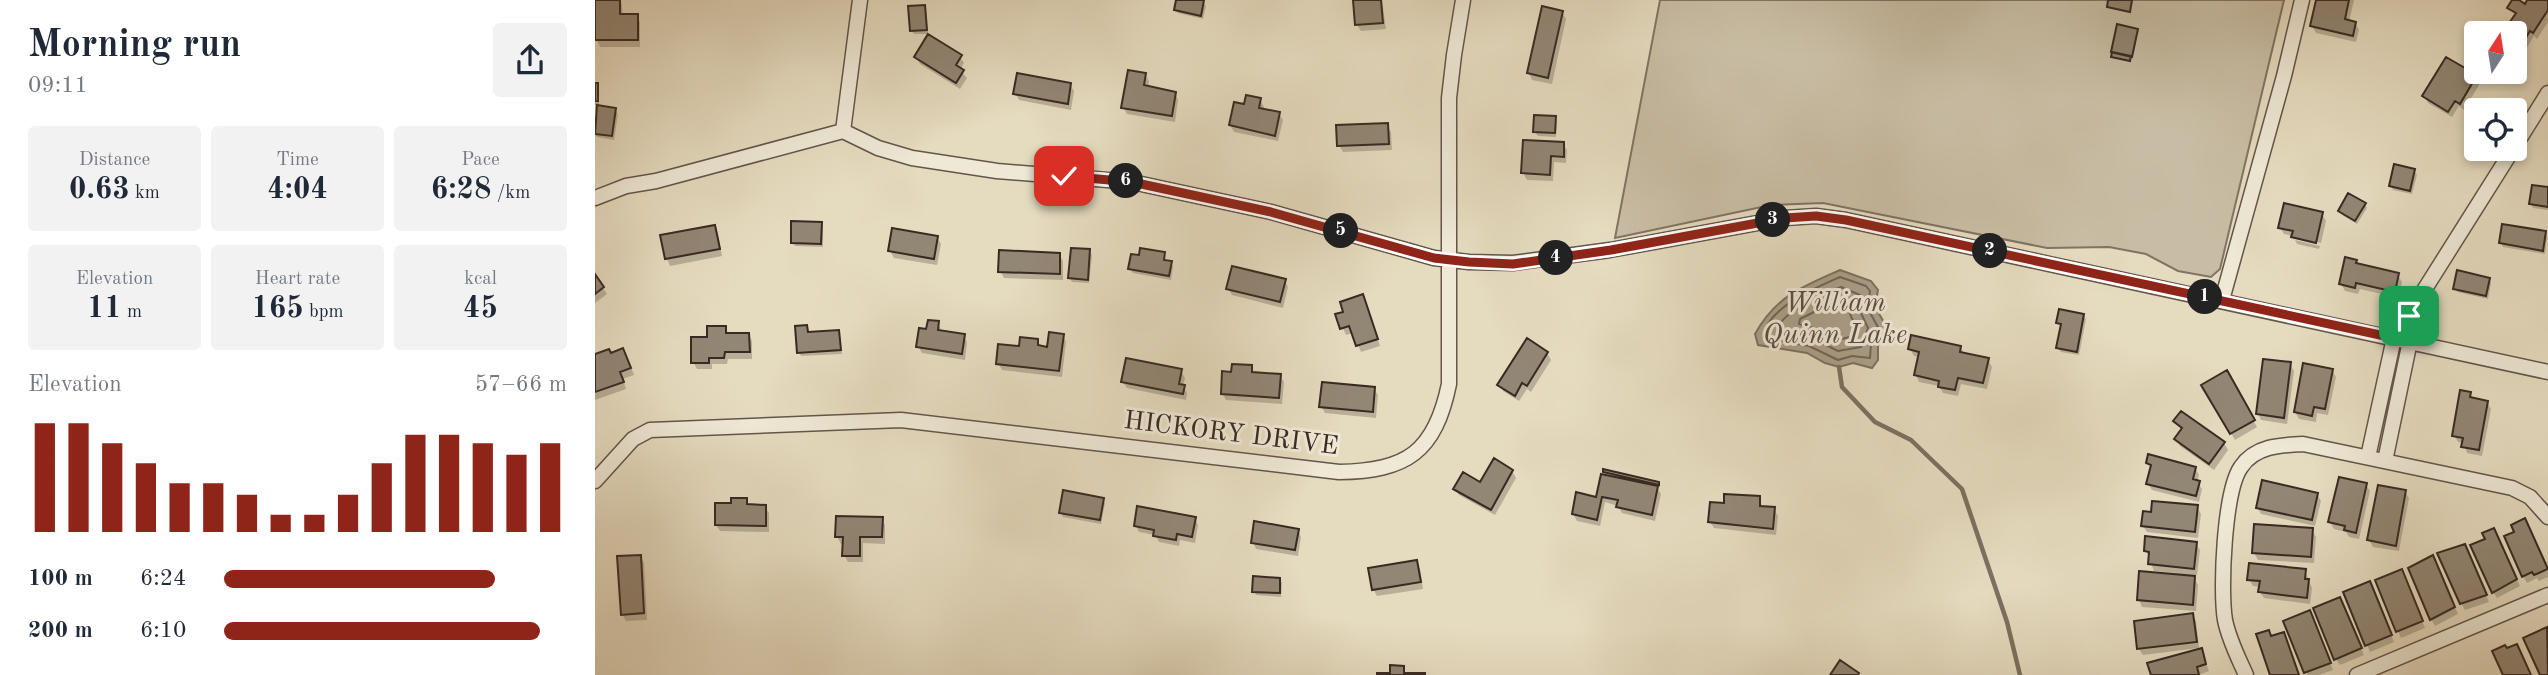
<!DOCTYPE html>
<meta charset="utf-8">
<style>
:root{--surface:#fff;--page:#f2f2f3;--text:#1f2937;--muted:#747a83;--accent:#8f2418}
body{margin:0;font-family:"Old Standard TT",serif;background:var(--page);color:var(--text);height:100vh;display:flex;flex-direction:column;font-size:26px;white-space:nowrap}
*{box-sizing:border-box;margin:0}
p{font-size:23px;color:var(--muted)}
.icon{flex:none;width:38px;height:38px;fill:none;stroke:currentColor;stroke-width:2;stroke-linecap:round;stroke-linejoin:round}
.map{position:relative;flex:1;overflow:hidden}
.panel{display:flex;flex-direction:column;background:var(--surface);width:595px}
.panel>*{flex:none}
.needle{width:46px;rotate:12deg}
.buttons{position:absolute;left:1869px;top:21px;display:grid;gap:14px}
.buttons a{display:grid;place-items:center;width:63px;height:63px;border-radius:7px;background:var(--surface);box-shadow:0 4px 10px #0003;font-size:35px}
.pin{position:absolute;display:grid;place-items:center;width:60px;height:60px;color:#fff;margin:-30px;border-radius:14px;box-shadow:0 4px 10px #0006}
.km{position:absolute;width:35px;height:35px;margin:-18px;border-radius:50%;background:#222;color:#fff;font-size:19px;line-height:35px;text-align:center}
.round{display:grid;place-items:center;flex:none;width:74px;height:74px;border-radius:7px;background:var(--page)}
.overview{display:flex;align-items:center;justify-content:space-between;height:119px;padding:0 28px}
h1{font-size:38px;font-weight:800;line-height:52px}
.figures{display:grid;grid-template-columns:repeat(3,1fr);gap:10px;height:119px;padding:7px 28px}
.figures div{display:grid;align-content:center;border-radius:7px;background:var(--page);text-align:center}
.figures b{font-size:30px;font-weight:800}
.figures small{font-size:19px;font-weight:400}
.figures p{font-size:19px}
.chart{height:196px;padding:14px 28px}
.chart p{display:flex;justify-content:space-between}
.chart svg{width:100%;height:126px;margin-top:7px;stroke:var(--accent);stroke-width:6}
ul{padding:0 28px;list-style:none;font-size:23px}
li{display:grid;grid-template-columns:112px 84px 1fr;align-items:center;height:52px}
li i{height:18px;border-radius:9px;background:var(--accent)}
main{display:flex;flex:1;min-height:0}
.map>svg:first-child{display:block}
</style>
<main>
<section class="panel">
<div class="overview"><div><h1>Morning run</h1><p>09:11</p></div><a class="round"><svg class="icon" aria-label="share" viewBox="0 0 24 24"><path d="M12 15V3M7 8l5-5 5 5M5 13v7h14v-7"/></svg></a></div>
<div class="figures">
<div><p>Distance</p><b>0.63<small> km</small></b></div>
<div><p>Time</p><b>4:04</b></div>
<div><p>Pace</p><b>6:28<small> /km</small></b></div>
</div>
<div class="figures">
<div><p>Elevation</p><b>11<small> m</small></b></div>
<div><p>Heart rate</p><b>165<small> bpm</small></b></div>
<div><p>kcal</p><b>45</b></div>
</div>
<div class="chart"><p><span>Elevation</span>57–66 m</p>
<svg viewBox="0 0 160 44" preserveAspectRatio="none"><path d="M5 44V6M15 44V6M25 44V13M35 44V20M45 44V27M55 44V27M65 44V31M75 44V38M85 44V38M95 44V31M105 44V20M115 44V10M125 44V10M135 44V13M145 44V17M155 44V13"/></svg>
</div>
<ul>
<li><b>100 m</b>6:24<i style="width:79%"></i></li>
<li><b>200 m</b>6:10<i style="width:92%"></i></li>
</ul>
</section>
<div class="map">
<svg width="1953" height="675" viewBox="0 0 1953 675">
<rect width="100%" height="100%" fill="#e5dbbf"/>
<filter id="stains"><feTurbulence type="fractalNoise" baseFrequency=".00286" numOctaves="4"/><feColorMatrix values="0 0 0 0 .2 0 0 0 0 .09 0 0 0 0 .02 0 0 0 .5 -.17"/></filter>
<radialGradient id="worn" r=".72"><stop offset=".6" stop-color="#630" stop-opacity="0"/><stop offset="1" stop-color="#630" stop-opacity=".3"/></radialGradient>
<path fill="#c8bda4" stroke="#807464" stroke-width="2" d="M1065,0H1689L1625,269L1616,277L1583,271L1551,254L1514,247L1452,248L1228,203L1176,205L1020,238Z"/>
<path fill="#aa9f8a" stroke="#7c7061" stroke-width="2" d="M1245,270L1276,281L1283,290L1280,307L1293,329L1283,346V360L1277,368L1258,363L1244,367L1230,363L1212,353L1163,345L1160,334C1181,296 1207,287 1245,270Z"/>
<path fill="#0003" d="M1,0H26L28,16L42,15L45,22V47H5L2,40Z
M583,0L608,2L611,6L608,19L583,13L580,9Z
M760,0H787L791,29L766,31L762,25Z
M1515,0H1538L1535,13L1514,8Z
M1723,0H1759L1754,22L1760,23L1764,30L1761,42L1721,33L1717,26Z
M1919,0L1930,6L1934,0H1953V22L1942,39L1939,36L1931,49L1920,43V33L1910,32L1921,16L1914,8Z
M329,7L331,11L333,34H319L316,30Z
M967,12L971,19L957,84L937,80L934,73Z
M321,57H365L369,63L365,70L372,78L365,89L325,64Z
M550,74L554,81L553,88L580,93L583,100L580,122L532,114L528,107Z
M1881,76L1885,83L1869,110L1864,106L1857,117L1833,103L1829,96Z
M0,85L4,89V108L20,110L23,114L19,140L2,137L0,134L4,105H0Z
M475,85L479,91L476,110L424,100L420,93Z
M665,100L669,107L668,110L684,114L688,120L683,141L639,132L635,125L650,106Z
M959,118L962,122L961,137L943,136L940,132Z
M792,125L796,132L797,150L748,152L744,145Z
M968,144L972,150L971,163L959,162L958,181L932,180L928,173Z
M1819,170L1822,175L1817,194L1798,190L1796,186Z
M1953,189V210L1938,208L1936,204Z
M1769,204L1772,208L1762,224L1747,215L1745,211Z
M1727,214L1731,221L1726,243L1700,237V240L1725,246L1724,249L1702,244L1698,236L1689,234L1685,228Z
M226,224L228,228V247L200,246L198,242Z
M120,227L123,234L127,256L75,266L72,259L67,237Z
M1950,233L1952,237L1950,254L1908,247L1906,243Z
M342,237L346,244L342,265L299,258L295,251Z
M494,251L497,255L494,283L477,282L475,278Z
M464,254L468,261V280L409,278L405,271Z
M569,254L571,262L576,263L578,267L576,280L538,273L535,269Z
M1761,261L1764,266L1803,275L1807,282L1803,298L1765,289L1763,294L1750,291L1746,284Z
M0,277L12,294L0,303Z
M1894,279L1896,283L1893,299L1863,292L1860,288Z
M690,281L693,287L688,308L637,295L633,288Z
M771,303L785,346L766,352L758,333L751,335L742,315Z
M1488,315L1491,319L1484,355L1466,352L1463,348L1467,327L1463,323Z
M343,323L347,332L368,335L372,342L370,360L327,353L323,346L333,331Z
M211,327L214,333L244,332L247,354L206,356L204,352Z
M130,328L134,334H153L157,341V359H133L132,364H117V369H102L98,362L114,339Z
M468,335L471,342L467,377L407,370L403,363L425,348L442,341L446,348L454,349Z
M1365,347L1370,355L1393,360L1397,367L1392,389L1366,384L1363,396L1348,393L1344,386L1324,382L1321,375L1325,357L1319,356L1315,349Z
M952,353L956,360L936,392L932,389L924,401L908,391L904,385Z
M16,355L32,357L39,375L28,379L31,389L0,400V356Z
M1695,364L1699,371L1692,424L1666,420L1663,414Z
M656,367L660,374L685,376L689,382L687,404L631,400L627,393L638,374Z
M1737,370L1741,377L1733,415L1722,413L1721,422L1704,419L1700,412Z
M586,371L590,378L588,386L592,393L591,400L532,388L528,382Z
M1631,373L1662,427L1640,440L1608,385Z
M779,389L783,395L781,418L730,413L726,406Z
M1875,394L1878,400L1892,402L1896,409L1887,456L1872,453L1869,443L1863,442L1859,435Z
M1581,421L1629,443L1633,450L1619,470L1585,446L1581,439L1587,430Z
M1553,463L1600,468L1604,475L1602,482L1607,489L1604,502L1557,490L1553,484L1557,470Z
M917,471L921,478L900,515L864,495L860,489L886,485Z
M1008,476L1062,488L1066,494L1060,521L1027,513L1023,506L1010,502L1005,526L982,521L978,514L1003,499Z
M1771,485L1775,491L1764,539L1754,537L1751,532L1739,529L1735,522Z
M1810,492L1814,498L1804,551L1778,547L1774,540Z
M1722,494L1726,501L1720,526L1666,514L1662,507Z
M1164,498L1168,508L1179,509L1183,516L1181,535L1119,528L1115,522L1130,505Z
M507,499L510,503L506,524L468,517L466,513Z
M151,500L155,506L170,507L174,513V532L125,531L121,525L137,505Z
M1602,507L1606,514L1603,538L1552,532L1548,526Z
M600,518L603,525L600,543L585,540L584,546L564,542L560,535L544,532L541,526Z
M287,519L290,525V544L268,543V562H253L249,555V544H246L242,537Z
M1933,527L1953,572V577L1944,581L1942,578L1932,583L1928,576L1922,533Z
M703,530L706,537L703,556L661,549L658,542Z
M1717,530L1721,537L1719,563L1663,560L1659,553Z
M1902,537L1925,586L1902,598L1898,592Z
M1601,544L1605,550L1602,575H1598L1603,585L1601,611L1547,607L1544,600L1581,576V573L1559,571L1551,550Z
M1873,553L1894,602L1870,610L1866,603Z
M45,556L49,563L52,620L31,621L27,614Z
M821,562L825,569L828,589L782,596L778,589Z
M1841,564L1863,614L1840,626L1836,619Z
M1710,571L1717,588L1715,604L1669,598L1665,592L1666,587L1658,586L1654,579Z
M1810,578L1830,628L1806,638L1782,581Z
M684,579L687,583L686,597L661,595L659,591Z
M1778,590L1799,642L1775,652L1772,645Z
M1749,606L1769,655L1745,665L1741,659Z
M1597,615L1601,621L1604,648L1548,655L1544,649Z
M1718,619L1738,670L1724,675H1712Z
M1606,650L1614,671L1604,675H1558Z"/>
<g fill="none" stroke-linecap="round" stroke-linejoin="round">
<path stroke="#716456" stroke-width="2" d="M1245,277L1271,286L1275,291L1273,309L1284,329L1276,344L1275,358L1257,356L1243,360L1214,346L1168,338C1171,308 1220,288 1245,277Z
M1246,287L1265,295V311L1273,328L1266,347L1243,351L1217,338L1182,331C1184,313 1229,293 1246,287Z
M1247,298L1253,302L1255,314L1261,328L1258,336L1243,340L1222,329L1204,324L1205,319Z"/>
<path stroke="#7c7061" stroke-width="4.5" d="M1244,367L1247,387L1280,422L1316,440L1367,489L1412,622L1425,675"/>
</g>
<path fill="#928674" stroke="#382a23" stroke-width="2" d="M0,0H25V14H43V40H0Z
M581,0H609L606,16L579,10Z
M758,0H786L788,23L760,25Z
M1513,0H1537L1535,12L1512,7Z
M1721,0H1754L1750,19L1761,22L1758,36L1715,26Z
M1917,0H1924L1930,4L1932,0H1953V10L1938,33L1935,31L1927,44L1920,40V33L1908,32L1921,13L1912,8Z
M330,5L332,30L315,31L313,6Z
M947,6L968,11L953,78L932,73Z
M1522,24L1543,29L1537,57L1516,52Z
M333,34L367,55L361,65L369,70L361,83L319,57Z
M1517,52L1536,56L1535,61L1516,57Z
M1851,57L1882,75L1865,104L1860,101L1853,112L1827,96Z
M533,70L551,73L549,85L581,92L577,116L526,108Z
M422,73L476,83L473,104L418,94Z
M0,83H3V101H0Z
M651,95L666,98L664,108L685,112L680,136L634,125L639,102L649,104Z
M2,105L21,108L17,136L0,134Z
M939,115L961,116L960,133L938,132Z
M793,123L794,144L742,146L741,125Z
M928,140L969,142V157L956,156L955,175L926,173Z
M1799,164L1820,169L1815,191L1794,186Z
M1937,185L1953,187V207L1934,204Z
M1753,193L1771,203L1760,221L1743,211Z
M1689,203L1728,212L1721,243L1696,237L1698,231L1683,228Z
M196,221L227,222L226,244L196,243Z
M1907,224L1951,231L1948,251L1904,243Z
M120,225L125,249L70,259L65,235Z
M297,228L343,236L339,259L293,251Z
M476,248L495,249L493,280L473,278Z
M545,248L570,252L569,260L577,261L574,276L533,269L536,254L544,255Z
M404,250L465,253V274L403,272Z
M1750,257L1762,260L1761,263L1804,273L1800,292L1761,283L1760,288L1744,284Z
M637,266L691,279L685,302L631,289Z
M1862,270L1895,278L1891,296L1858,289Z
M0,274L9,287L0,294Z
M768,294L783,339L761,346L754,326L745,329L740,314L748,312L745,302Z
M1464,309L1489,314L1482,352L1461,348L1466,324L1461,323Z
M333,320L344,321L343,330L370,334L367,354L321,347L324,328L331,329Z
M212,325L213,332L244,330L246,350L202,353L200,326Z
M112,326H131V333H154L155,352H130L129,358H114V363H96V337H112Z
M454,332L469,334L464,371L401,364L403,344L424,346L425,337L443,339V345L452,347Z
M1316,335L1366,346L1365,352L1394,358L1388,383L1363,378L1360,390L1343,387L1344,381L1319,375L1324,352L1313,349Z
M932,338L953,352L932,386L927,383L920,396L902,385Z
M28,348L36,368L25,372L29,382L0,392V354L14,349L16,353Z
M531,358L587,369L584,384L590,385L588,394L526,382Z
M1668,359L1696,362L1689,418L1661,414Z
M1708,363L1738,369L1730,409L1719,407L1717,416L1699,412Z
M637,364L657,365V372L686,374L684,398L626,394L627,371L636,372Z
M1632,370L1660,420L1635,434L1606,385Z
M727,382L780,387L778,412L724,407Z
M1865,390L1876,392L1875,397L1893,401L1884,450L1866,447L1868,438L1857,436Z
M1586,411L1630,442L1614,464L1579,439L1587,428L1578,421Z
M1553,454L1601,467L1598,479L1605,481L1601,496L1551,484L1556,465L1551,463Z
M899,458L918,470L896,510L858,489L868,472L885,482Z
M1008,469L1064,482V485L1008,472Z
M1006,474L1063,486L1057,515L1021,507L1023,500L1007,497L1002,520L977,514L981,492L1001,497Z
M1744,477L1772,483L1761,533L1749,530L1750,526L1733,522Z
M1667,480L1723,493L1717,520L1661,508Z
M1783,485L1811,490L1801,546L1772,540Z
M468,490L509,498L505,520L464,513Z
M1129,494L1165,496V506L1180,507L1178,529L1113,522L1115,502L1129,503Z
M136,498H152V504L171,505V526L120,525V503H136Z
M1557,501L1603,505L1600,532L1546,526L1548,511L1556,512Z
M542,506L601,517L597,537L582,534L581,540L558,536L559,530L539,526Z
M241,516L288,517L287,537H265V556H247L248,537H240Z
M1930,518L1953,569L1939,575L1937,572L1927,577L1909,536L1919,532L1916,525Z
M659,521L704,529L700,550L656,543Z
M1659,524L1718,528L1716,557L1657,553Z
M1899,528L1922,579L1897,593L1875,545L1890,539L1887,533Z
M1550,536L1602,542L1599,569L1553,564L1554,552L1549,551Z
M1870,544L1892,595L1865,604L1842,553Z
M46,555L49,613L26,615L22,556Z
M1838,555L1860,607L1835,620L1813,568Z
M822,560L826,582L777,590L773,568Z
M1654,563L1711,569L1710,579H1714L1712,598L1663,592L1665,581L1652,580Z
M1807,569L1828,621L1801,632L1780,580Z
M1544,571L1600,576L1598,605L1542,600Z
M658,576L685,578V593L657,592Z
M1775,581L1797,635L1770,646L1748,592Z
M1745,597L1767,648L1739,660L1718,608Z
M1715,610L1736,663L1709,673L1688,621Z
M1598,613L1602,642L1542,649L1539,621Z
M1952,627L1953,675H1945L1928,638Z
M1674,630L1676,636L1689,632L1704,675H1675L1661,634Z
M1922,644L1936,675H1908L1897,651L1910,645L1912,648Z
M1607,648L1611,664L1602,667L1604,675H1556L1552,663Z
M1245,660L1264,673L1263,675H1235Z
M795,665L809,666V673H830V675H782V673H795Z"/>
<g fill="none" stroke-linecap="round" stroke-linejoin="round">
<g stroke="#63564a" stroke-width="17">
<path id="minor" d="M248,131L265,0
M1920,146L1953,93
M0,198L31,186L61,181L248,131L283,148L317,158L402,171L537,182L676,212L839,258L874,262L918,263L1015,250L1190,218L1221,216L1251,220L1953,372
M1627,300L1689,76L1707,0
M1773,457L1799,338L1918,149
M1790,461L1815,341V332
M0,481L38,439L55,430L306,420L744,472C812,471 840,452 854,384V98L859,55L868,0
M1651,675C1643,657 1634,640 1630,620C1625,591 1629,491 1646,467C1660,446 1685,445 1708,444L1917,488L1935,497L1953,517
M1762,675L1953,595"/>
</g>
<use href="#minor" stroke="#eee8d5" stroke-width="14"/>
</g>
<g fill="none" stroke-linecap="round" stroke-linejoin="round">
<g stroke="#fff" stroke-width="14">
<path id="route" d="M469,176L537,182L676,212L839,258L874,262L918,264L1016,250L1190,218L1221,216L1251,220L1799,338L1814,316"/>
</g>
<use href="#route" stroke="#8f2418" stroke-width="9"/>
</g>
<g text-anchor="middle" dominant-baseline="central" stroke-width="6" stroke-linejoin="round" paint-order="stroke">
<g font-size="26" fill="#382a23" stroke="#eee8d5">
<text transform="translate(636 434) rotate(7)">HICKORY DRIVE</text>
</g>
<g font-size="28" font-style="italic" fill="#5a4d42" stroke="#eee8d5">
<text x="1240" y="304">William<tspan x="1240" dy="32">Quinn Lake</tspan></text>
</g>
</g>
<rect width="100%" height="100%" filter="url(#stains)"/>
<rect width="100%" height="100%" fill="url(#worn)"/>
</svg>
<div class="buttons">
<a><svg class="needle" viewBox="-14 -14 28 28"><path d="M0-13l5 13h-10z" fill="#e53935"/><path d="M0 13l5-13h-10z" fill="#747a83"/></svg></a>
<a><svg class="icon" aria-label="locate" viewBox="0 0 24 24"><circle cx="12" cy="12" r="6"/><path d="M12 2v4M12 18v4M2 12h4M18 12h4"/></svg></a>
</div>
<div class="pin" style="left:1814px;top:316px;background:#1e9e55"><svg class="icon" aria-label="arrive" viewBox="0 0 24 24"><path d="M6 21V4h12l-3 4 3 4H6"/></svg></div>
<div class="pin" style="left:469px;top:176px;background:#d93025"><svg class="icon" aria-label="check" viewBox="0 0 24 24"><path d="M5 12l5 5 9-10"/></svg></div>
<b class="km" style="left:1610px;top:297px">1</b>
<b class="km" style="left:1395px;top:251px">2</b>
<b class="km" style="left:1178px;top:220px">3</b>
<b class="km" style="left:961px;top:258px">4</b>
<b class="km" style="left:746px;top:231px">5</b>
<b class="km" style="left:531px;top:181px">6</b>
</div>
</main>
